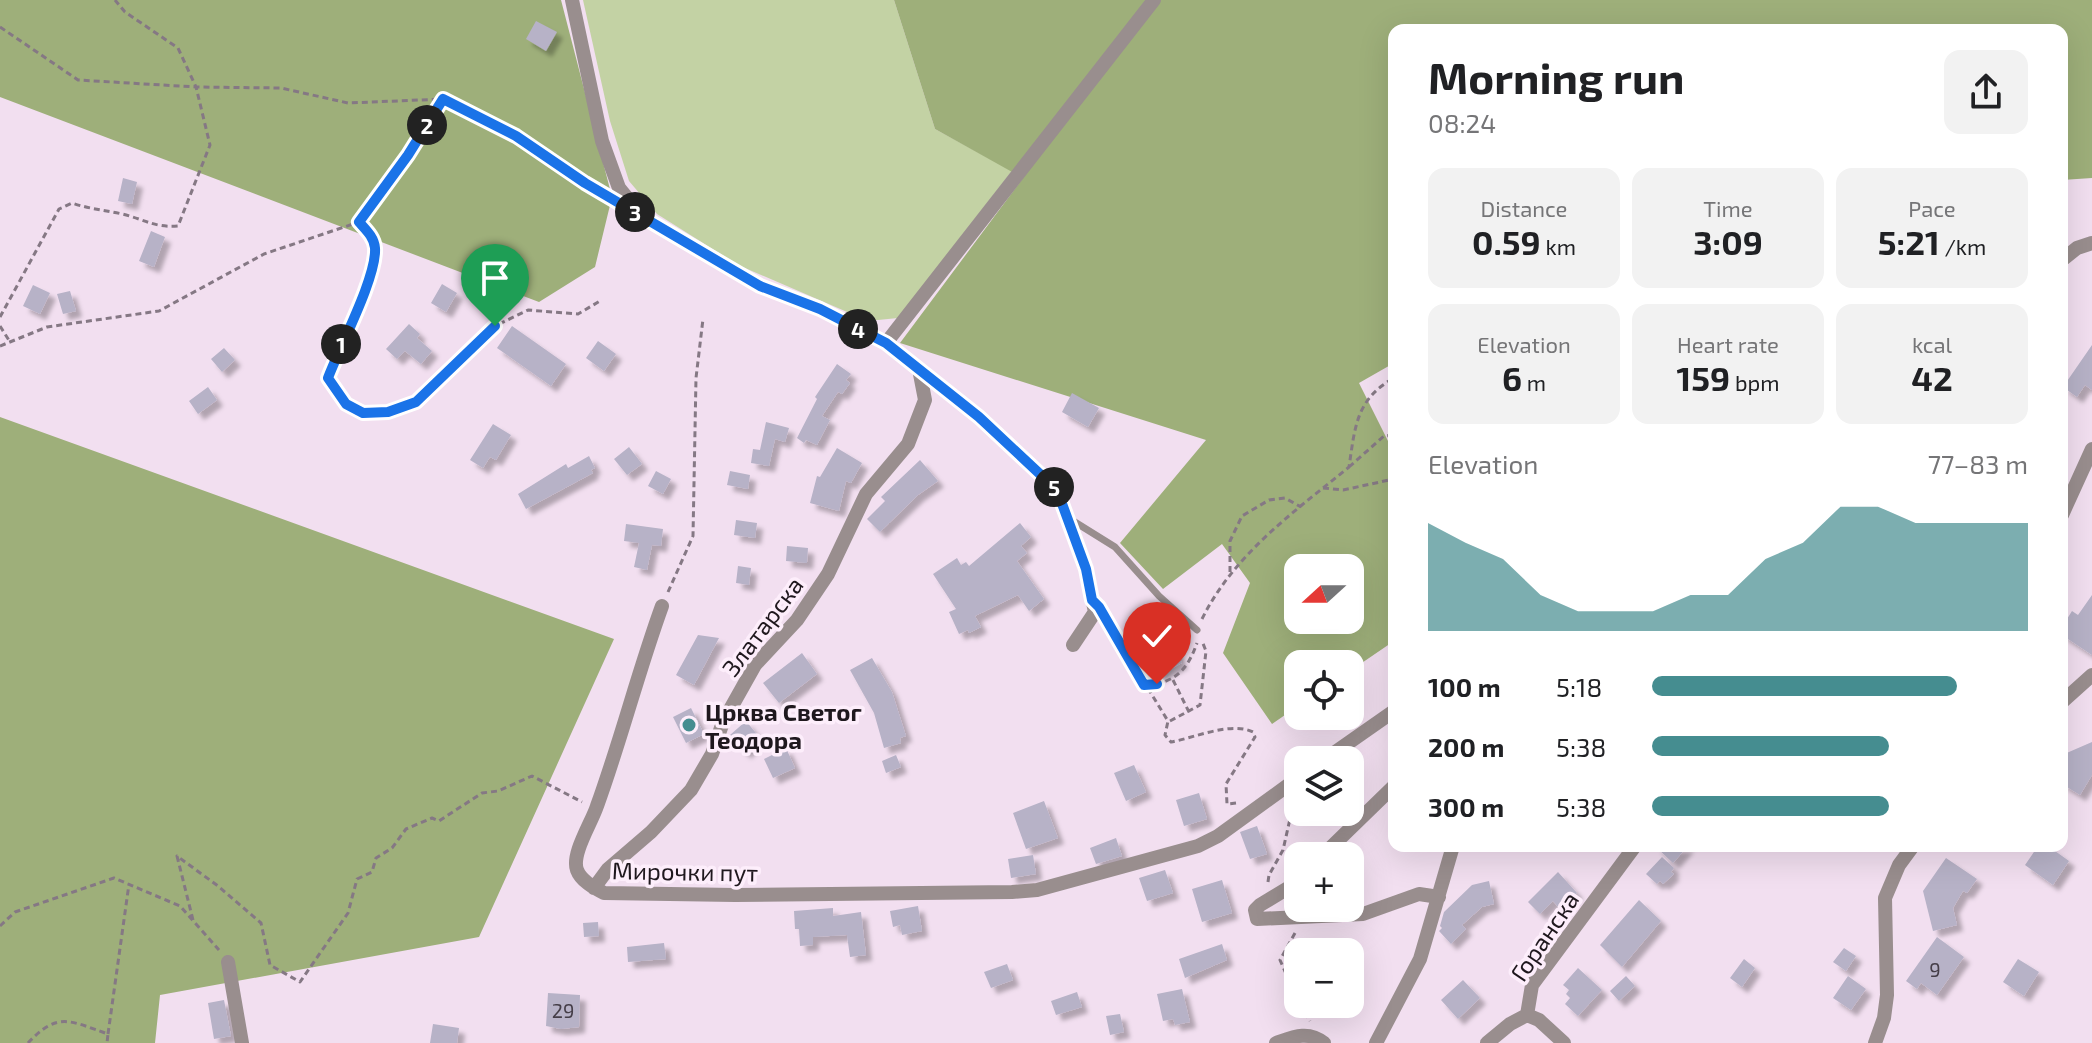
<!DOCTYPE html>
<meta charset="utf-8">
<style>
:root{--surface:#fff;--page:#f2f2f2;--text:#202124;--muted:#757577;--accent:#458d90}
body{margin:0;font-family:"Exo 2",sans-serif;background:var(--page);color:var(--text);height:100vh;display:flex;flex-direction:column;font-size:30px;white-space:nowrap}
*{box-sizing:border-box;margin:0}
p{font-size:26px;color:var(--muted)}
.icon{flex:none;width:44px;height:44px;fill:none;stroke:currentColor;stroke-width:2;stroke-linecap:round;stroke-linejoin:round}
.map{position:relative;flex:1;overflow:hidden}
.side{position:absolute;left:1388px;top:24px;width:680px;height:828px;display:flex;flex-direction:column;background:var(--surface);border-radius:16px;box-shadow:0 8px 32px #0002}
.side>*{flex:none}
.needle{width:52px;rotate:249deg}
.tools{position:absolute;left:1284px;top:554px;display:grid;gap:16px}
.tools a{display:grid;place-items:center;width:80px;height:80px;border-radius:16px;background:var(--surface);box-shadow:0 8px 32px #0002;font-size:40px}
.pin{position:absolute;display:grid;place-items:center;width:68px;height:68px;color:#fff;margin:-82px -34px;border-radius:50% 50% 50% 0;rotate:-45deg;box-shadow:0 0 8px #0007}
.pin .icon{rotate:45deg}
.km{position:absolute;width:40px;height:40px;margin:-20px;border-radius:50%;background:#222;color:#fff;font-size:22px;line-height:40px;text-align:center}
.round{display:grid;place-items:center;flex:none;width:84px;height:84px;border-radius:16px;background:var(--page)}
.overview{display:flex;align-items:center;justify-content:space-between;height:136px;padding:0 40px}
h1{font-size:44px;font-weight:700;line-height:60px}
.figures{display:grid;grid-template-columns:repeat(3,1fr);gap:12px;height:136px;padding:8px 40px}
.figures div{display:grid;align-content:center;border-radius:16px;background:var(--page);text-align:center}
.figures b{font-size:34px;font-weight:700}
.figures small{font-size:22px;font-weight:400}
.figures p{font-size:22px}
.chart{height:224px;padding:16px 40px}
.chart p{display:flex;justify-content:space-between}
.chart svg{width:100%;height:144px;margin-top:8px;fill:var(--accent);opacity:.7}
ul{padding:0 40px;list-style:none;font-size:26px}
li{display:grid;grid-template-columns:128px 96px 1fr;align-items:center;height:60px}
li i{height:20px;border-radius:10px;background:var(--accent)}
.map>svg:first-child{display:block}
</style>
<div class="map">
<svg width="2092" height="1043" viewBox="0 0 2092 1043">
<defs>
<filter id="shadow"><feDropShadow dx="6" dy="6" stdDeviation="2" flood-color="#0004"/></filter>
</defs>
<rect width="100%" height="100%" fill="#f2dff0"/>
<path fill="#c3d2a4" d="M583,0H894L935,129L1012,171L898,318L868,321L738,265L657,214L629,181L610,121Z"/>
<path fill="#9eaf7a" fill-rule="evenodd" d="M0,0H561L612,197L595,267L539,302L0,97Z
M894,0H2092V178L2062,180V30H1394V363L1359,383L1394,453V641L1350,671V664H1298V706L1272,724L1223,653L1250,583L1222,544L1163,589L1120,543L1206,440L900,343L1023,178L935,129ZM1298,568H1350V620H1298Z
M0,417L614,639L479,937L160,995L155,1043H0Z"/>
<path fill="#b7b2c7" filter="url(#shadow)" d="M536,21L557,32L546,51L526,39Z
M123,178L137,182L132,204L118,201Z
M151,231L165,237L154,267L139,261Z
M442,284L457,293L446,312L431,303Z
M33,285L50,293L40,314L23,306Z
M70,291L76,311L63,314L57,294Z
M409,324L420,334L417,338L432,351L421,364L405,351L397,359L386,349Z
M512,326L566,364L551,386L497,348Z
M598,341L616,354L604,371L586,358Z
M2092,345V390L2085,385L2077,397L2063,387Z
M224,348L235,360L222,372L211,359Z
M837,364L851,374L846,380L850,383L842,394L838,392L822,416L830,420L817,445L806,440L804,443L797,438L817,399L815,397Z
M208,387L217,400L198,414L189,401Z
M1072,393L1099,408L1088,427L1062,412Z
M766,422L789,428L785,442L775,439L769,466L751,463L753,449L760,450Z
M493,424L511,435L496,460L490,457L483,468L470,460Z
M629,447L642,464L627,475L614,459Z
M837,448L862,463L851,483L846,481L839,511L810,503L817,476L820,477Z
M589,456L595,468L591,470L593,473L526,509L518,494L566,464L568,468Z
M920,460L938,481L918,495L880,532L867,519L885,501L881,497Z
M656,471L671,479L663,494L648,486Z
M730,471L750,475L748,489L727,485Z
M736,520L757,523L755,538L734,535Z
M1020,523L1031,537L1021,546L1027,553L1017,561L1044,599L1029,611L1018,595L975,616L981,627L969,633L968,630L959,634L949,612L956,609L933,574L957,558L961,565L966,562L969,566Z
M626,524L663,529L661,546L652,545L647,570L634,567L639,543L624,541Z
M787,546L808,548L807,563L786,561Z
M738,566L751,568L749,585L736,583Z
M2092,595V655L2062,635V627L2072,611L2078,615Z
M1153,615L1161,620L1182,663L1159,675L1137,631L1138,623L1146,616Z
M698,635L719,638L694,685L676,675Z
M802,653L817,674L779,703L763,683Z
M872,658L892,692L906,736L900,738L901,743L884,748L874,713L850,670Z
M691,708L704,734L686,743L673,717Z
M746,721L760,738L745,753L730,735Z
M2092,742V775L2080,795L2062,784V755Z
M786,748L795,768L773,778L764,759Z
M896,755L901,767L886,773L882,761Z
M1134,765L1146,792L1126,801L1114,773Z
M1199,793L1207,819L1184,826L1176,800Z
M1044,801L1058,838L1026,849L1013,813Z
M1257,826L1267,854L1250,859L1240,832Z
M1116,838L1122,856L1096,864L1090,848Z
M1655,846H1688L1673,863Z
M2038,846H2048L2069,861L2053,885L2025,865Z
M1033,855L1036,874L1011,878L1008,859Z
M1662,857L1674,868L1671,872L1674,874L1663,884L1660,881L1657,884L1646,874Z
M1946,858L1977,879L1967,893L1963,891L1953,908L1957,925L1933,931L1923,891Z
M1165,870L1173,893L1147,901L1139,878Z
M1558,872L1577,893L1560,909L1553,901L1540,914L1528,902Z
M1222,880L1232,913L1202,922L1192,889Z
M1489,881L1494,904L1482,907L1462,925L1466,929L1451,944L1439,931L1442,928L1440,926L1444,912L1472,885Z
M1639,900L1661,921L1622,967L1600,945Z
M918,906L922,931L902,935L900,925L893,927L890,911Z
M833,908V916L861,912L866,955L850,957L847,935L813,937V945L800,946L799,929H795L794,911Z
M598,922L599,936L584,937L583,923Z
M1937,937L1964,957L1937,995L1921,983L1917,989L1906,981Z
M664,943L666,959L628,962L627,947Z
M1222,944L1227,960L1185,978L1179,959Z
M1844,948L1856,956L1846,971L1833,962Z
M1744,959L1755,968L1742,987L1730,978Z
M2018,959L2039,972L2024,996L2003,982Z
M1007,964L1013,980L991,988L984,972Z
M1578,968L1602,990L1578,1016L1565,1004L1570,998L1566,994L1569,990L1563,985Z
M1626,976L1635,986L1619,1001L1610,991Z
M1848,976L1866,989L1851,1010L1833,998Z
M1463,980L1480,998L1458,1019L1441,1000Z
M1182,989L1190,1022L1175,1025L1173,1019L1163,1021L1157,994Z
M1077,992L1082,1007L1056,1015L1051,1001Z
M548,993L580,995L579,1027L561,1029L546,1026Z
M224,1000L231,1036L214,1039L208,1003Z
M1120,1014L1124,1032L1110,1035L1106,1016Z
M433,1024L459,1028L457,1043H430Z"/>
<g fill="none" stroke-linecap="round" stroke-linejoin="round">
<path stroke="#857884" stroke-width="3" stroke-dasharray="6 4" stroke-linecap="butt" d="M0,27L78,80L196,87L281,88L348,103L443,99L516,136L604,194
M359,222C366,230 374,237 375,249C377,276 339,348 328,378L346,404L363,413L388,412L416,402L495,326L528,310L578,314L600,301
M0,317L59,209L72,203C89,209 105,210 122,214C144,219 154,228 178,226L210,145L196,87L178,48L125,12L115,0
M0,326L10,342
M0,346L47,327L159,311L264,254L359,222L408,155L443,99
M1349,467L1384,436L1394,435
M1323,488L1343,490L1394,479
M1230,572V541L1242,516L1269,500L1285,498L1301,507
M668,592L693,536L696,378L703,319
M1202,619C1234,554 1294,512 1349,467C1355,427 1356,399 1394,378
M1106,620L1168,721L1165,735L1171,742C1194,738 1231,721 1253,732L1255,737L1226,784L1227,804L1236,803
M1173,680L1189,712
M1146,686C1175,682 1187,671 1197,643
M1170,721L1200,705L1206,651L1202,641
M1268,882L1269,875L1283,850L1294,801H1292
M193,920L177,856L218,886L261,923L270,965L300,982L348,913L357,879L372,872L376,858L392,848L406,829L432,818L439,821L482,793L498,791L532,776L582,802
M0,926L15,912L114,878L180,906L219,950
M1295,933L1280,960L1298,1001
M1299,1004L1310,1021
M108,1034L129,884
M28,1043C58,1011 70,1021 108,1034L107,1043"/>
<path stroke="#998e8e" stroke-width="7" d="M1070,519L1115,547L1159,596L1197,630"/>
<path stroke="#998e8e" stroke-width="14" d="M572,0L602,141L619,188L642,216L760,286L820,309L886,343L979,417L1057,490L1086,569L1095,612L1073,645
M2062,260L2077,248L2092,243
M886,343L1154,0
M2062,515L2092,449
M662,606C638,672 621,740 597,806C592,822 571,854 577,870C581,881 594,888 604,893L735,895L1012,892L1037,890L1198,846L1218,836L1298,778
M2062,702L2092,675
M1324,760L1394,711
M1322,856L1394,786
M1298,882L1260,905L1255,910L1257,919L1363,914L1419,894L1439,897
M594,888L608,869L651,832L691,790L712,754L723,722L755,665L797,620L828,574L866,494L908,444L925,400L919,369
M228,962L242,1043
M1527,1015L1532,985L1635,846
M1527,1015L1539,1020L1564,1043
M1276,1043C1293,1037 1308,1030 1324,1043
M1376,1043L1420,959L1453,846
M1487,1043L1510,1024L1527,1015
M1875,1043L1884,1018L1887,995L1885,898L1899,865L1913,846"/>
</g>
<g fill="none" stroke-linecap="round" stroke-linejoin="round">
<g stroke="#fff" stroke-width="16">
<path id="route" d="M495,326L416,402L388,412L363,413L346,404L328,378C339,348 377,277 375,248C374,237 366,230 359,222L408,155L443,99L516,136L585,183L760,286L820,309L886,343L979,417L1057,490L1086,569L1092,600L1099,607L1144,685L1157,684"/>
</g>
<use href="#route" stroke="#1a73e8" stroke-width="10"/>
</g>
<circle fill="#458d90" stroke="#fdeefb" stroke-width="3" cx="689" cy="725" r="8"/>
<g text-anchor="middle" dominant-baseline="central" stroke-width="7" stroke-linejoin="round" paint-order="stroke">
<g font-size="20" fill="#453e48">
<text x="1935" y="969">9</text>
<text x="563" y="1010">29</text>
</g>
<g font-size="24" fill="#1f181e" stroke="#fdeefb">
<text transform="translate(762 626) rotate(-53)">Златарска</text>
<text transform="translate(685 871) rotate(1)">Мирочки пут</text>
<text transform="translate(1544 936) rotate(-56)">Горанска</text>
</g>
<g font-size="24" font-weight="bold" fill="#1f181e" stroke="#fdeefb" text-anchor="start">
<text x="705" y="711">Црква Светог<tspan x="705" dy="28">Теодора</tspan></text>
</g>
</g>
</svg>
<div class="tools">
<a><svg class="needle" viewBox="-14 -14 28 28"><path d="M0-13l5 13h-10z" fill="#e53935"/><path d="M0 13l5-13h-10z" fill="#757577"/></svg></a>
<a><svg class="icon" aria-label="locate" viewBox="0 0 24 24"><circle cx="12" cy="12" r="6"/><path d="M12 2v4M12 18v4M2 12h4M18 12h4"/></svg></a>
<a><svg class="icon" aria-label="layers" viewBox="0 0 24 24"><path d="M12 4l9 5-9 5-9-5zM3 14l9 5 9-5"/></svg></a>
<a>+</a>
<a>−</a>
</div>
<div class="pin" style="left:495px;top:326px;background:#1e9e55"><svg class="icon" aria-label="arrive" viewBox="0 0 24 24"><path d="M6 21V4h12l-3 4 3 4H6"/></svg></div>
<div class="pin" style="left:1157px;top:684px;background:#d93025"><svg class="icon" aria-label="check" viewBox="0 0 24 24"><path d="M5 12l5 5 9-10"/></svg></div>
<b class="km" style="left:341px;top:344px">1</b>
<b class="km" style="left:427px;top:125px">2</b>
<b class="km" style="left:635px;top:212px">3</b>
<b class="km" style="left:858px;top:329px">4</b>
<b class="km" style="left:1054px;top:487px">5</b>
<section class="side">
<div class="overview"><div><h1>Morning run</h1><p>08:24</p></div><a class="round"><svg class="icon" aria-label="share" viewBox="0 0 24 24"><path d="M12 15V3M7 8l5-5 5 5M5 13v7h14v-7"/></svg></a></div>
<div class="figures">
<div><p>Distance</p><b>0.59<small> km</small></b></div>
<div><p>Time</p><b>3:09</b></div>
<div><p>Pace</p><b>5:21<small> /km</small></b></div>
</div>
<div class="figures">
<div><p>Elevation</p><b>6<small> m</small></b></div>
<div><p>Heart rate</p><b>159<small> bpm</small></b></div>
<div><p>kcal</p><b>42</b></div>
</div>
<div class="chart"><p><span>Elevation</span>77–83 m</p>
<svg viewBox="0 0 160 44" preserveAspectRatio="none"><path d="M0 44V11L10 17L20 22L30 33L40 38L50 38L60 38L70 33L80 33L90 22L100 17L110 6L120 6L130 11L140 11L150 11L160 11V44z"/></svg>
</div>
<ul>
<li><b>100 m</b>5:18<i style="width:81%"></i></li>
<li><b>200 m</b>5:38<i style="width:63%"></i></li>
<li><b>300 m</b>5:38<i style="width:63%"></i></li>
</ul>
</section>
</div>
